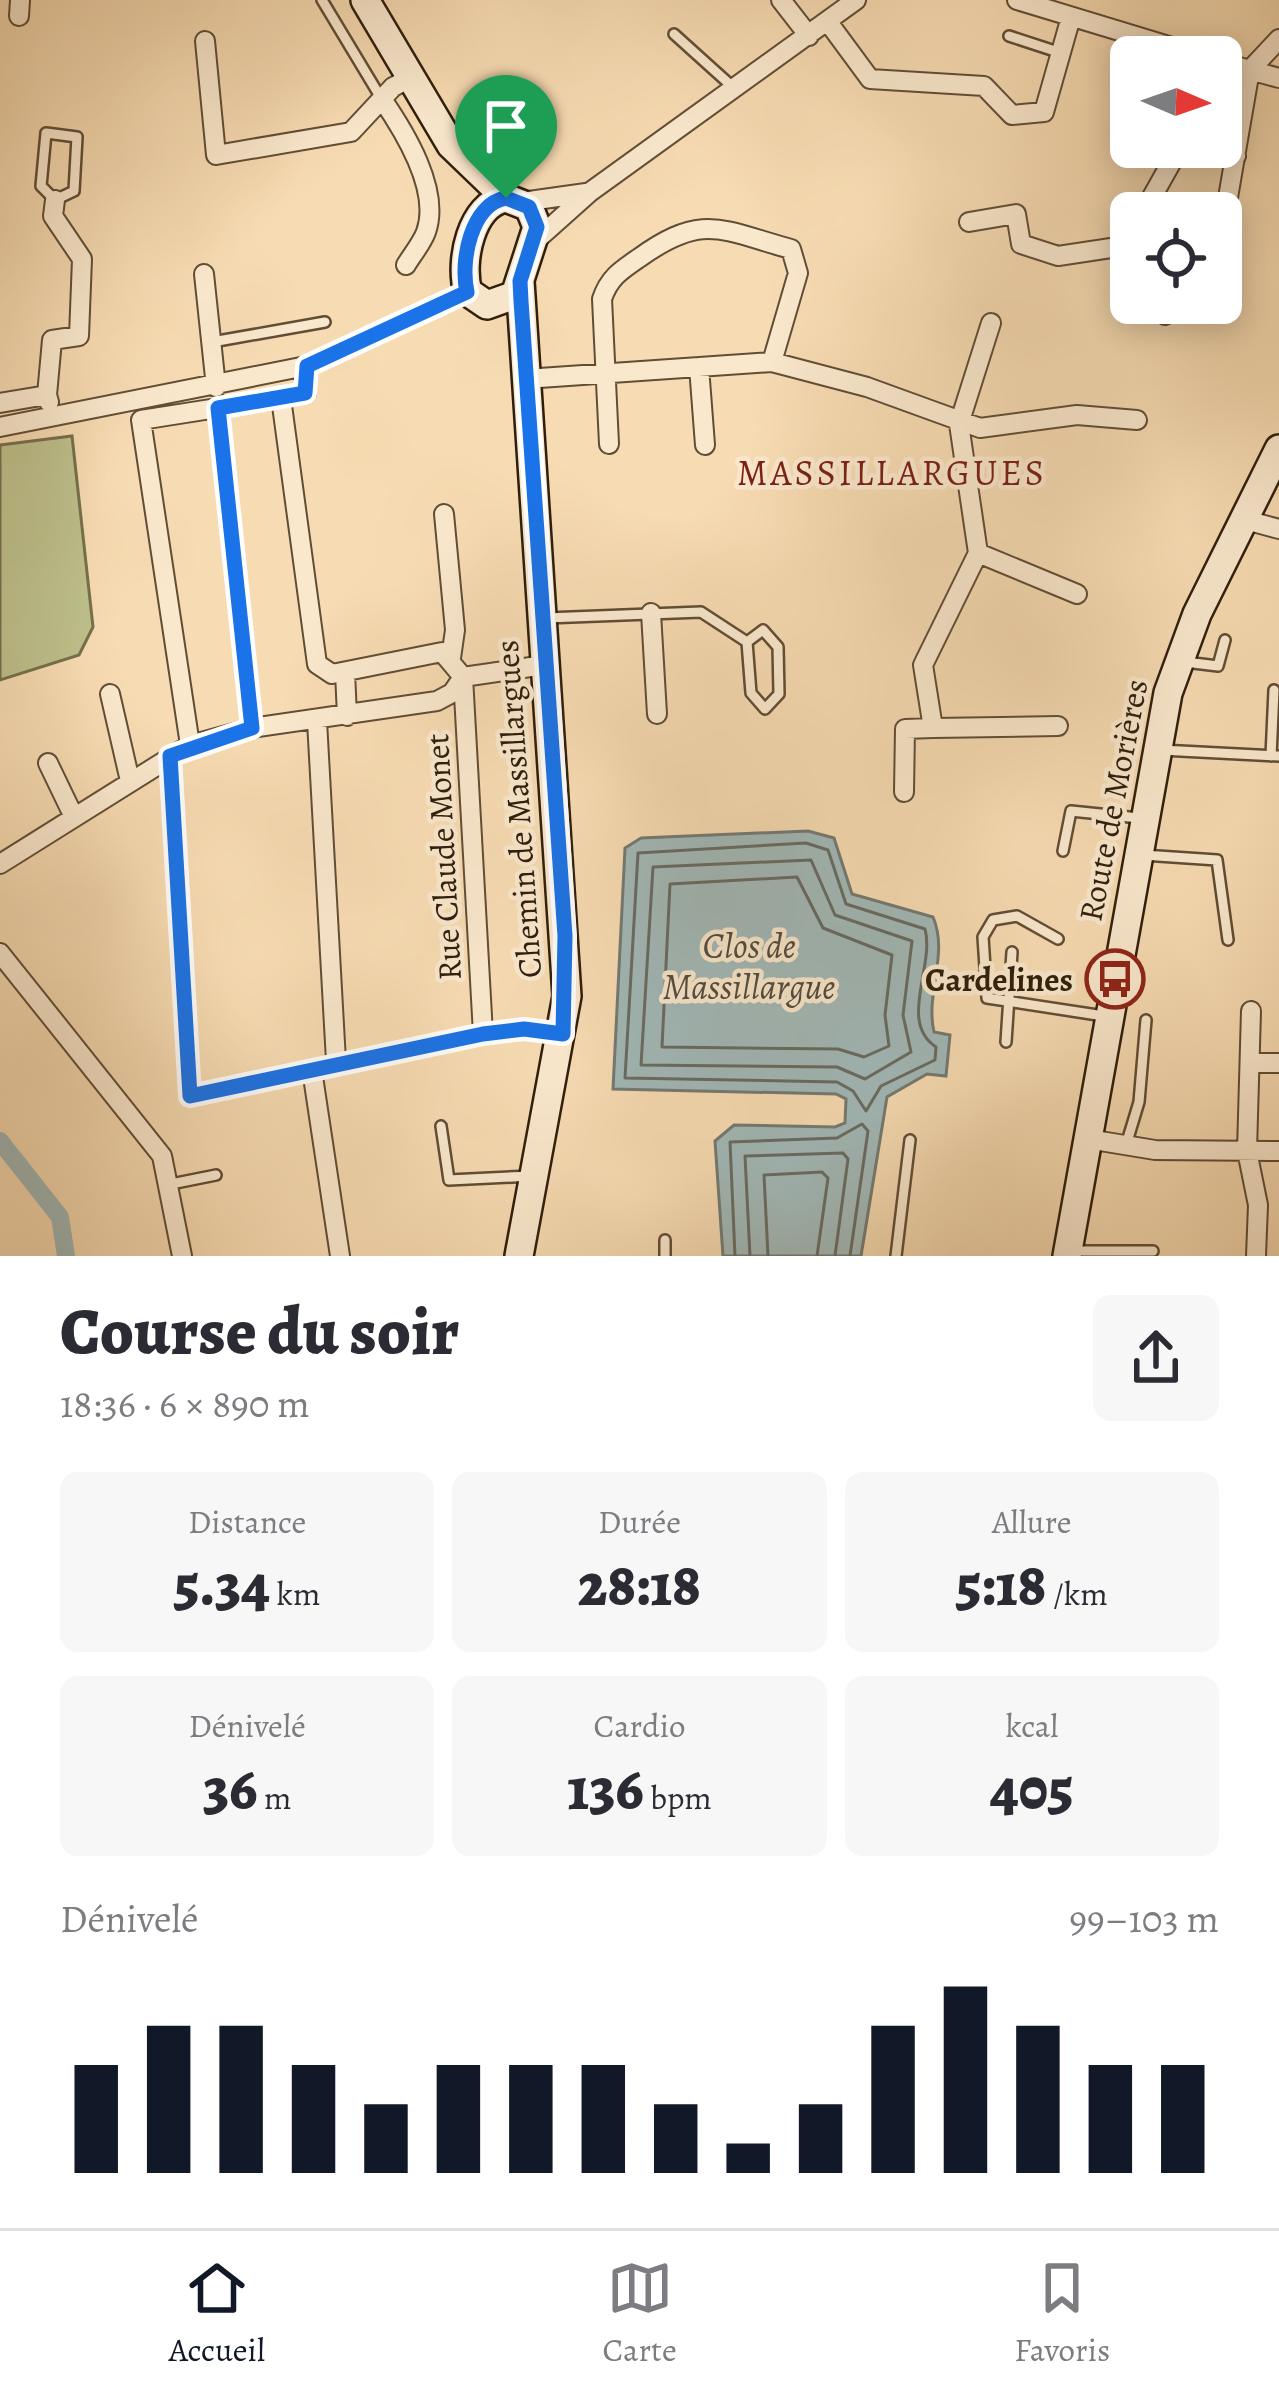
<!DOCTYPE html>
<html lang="fr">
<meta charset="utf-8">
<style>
:root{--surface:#fff;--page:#f7f7f7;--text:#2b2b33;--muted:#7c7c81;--line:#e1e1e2;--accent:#111827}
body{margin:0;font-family:Alegreya,serif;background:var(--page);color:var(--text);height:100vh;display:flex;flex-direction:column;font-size:45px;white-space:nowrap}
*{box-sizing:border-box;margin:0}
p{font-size:39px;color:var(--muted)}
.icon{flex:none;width:66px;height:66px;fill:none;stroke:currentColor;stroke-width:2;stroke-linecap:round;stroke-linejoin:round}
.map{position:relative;height:1256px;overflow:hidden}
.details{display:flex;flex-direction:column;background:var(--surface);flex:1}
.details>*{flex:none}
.needle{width:78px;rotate:92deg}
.fabs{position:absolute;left:1110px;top:36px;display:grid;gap:24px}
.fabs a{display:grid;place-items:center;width:132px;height:132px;border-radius:18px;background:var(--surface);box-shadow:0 6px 30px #0003;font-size:60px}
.pin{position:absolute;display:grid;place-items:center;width:102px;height:102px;color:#fff;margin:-123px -51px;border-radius:50% 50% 50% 0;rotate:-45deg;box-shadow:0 0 12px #0007}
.pin .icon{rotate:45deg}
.round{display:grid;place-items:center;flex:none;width:126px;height:126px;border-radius:18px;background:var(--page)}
.headline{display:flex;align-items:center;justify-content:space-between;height:204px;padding:0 60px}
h1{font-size:66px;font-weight:800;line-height:90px}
.figures{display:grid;grid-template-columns:repeat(3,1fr);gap:18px;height:204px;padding:12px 60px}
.figures div{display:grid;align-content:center;border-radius:18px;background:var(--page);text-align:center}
.figures b{font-size:60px;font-weight:800}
.figures small{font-size:33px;font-weight:400}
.figures p{font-size:33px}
.chart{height:336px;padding:24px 60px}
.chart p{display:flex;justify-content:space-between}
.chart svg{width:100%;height:216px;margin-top:12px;stroke:var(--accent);stroke-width:6}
.tabs{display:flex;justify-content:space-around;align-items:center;height:168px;border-top:3px solid var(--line);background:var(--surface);font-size:33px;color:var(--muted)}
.tabs a{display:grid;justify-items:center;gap:6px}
.tabs .current{color:var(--accent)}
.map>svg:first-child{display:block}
</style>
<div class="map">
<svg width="1279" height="1256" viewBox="0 0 1279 1256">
<rect width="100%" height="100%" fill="#f7dbb2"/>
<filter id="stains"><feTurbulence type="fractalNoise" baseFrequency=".00167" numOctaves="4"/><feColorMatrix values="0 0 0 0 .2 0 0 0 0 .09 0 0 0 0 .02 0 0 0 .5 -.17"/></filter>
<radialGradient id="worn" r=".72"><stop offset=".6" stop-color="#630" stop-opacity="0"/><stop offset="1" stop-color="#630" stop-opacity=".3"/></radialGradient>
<path fill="#bdc08c" stroke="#766f4c" stroke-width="3" d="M72,436L93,627L79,655L0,680V445Z"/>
<path fill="#a1b8b7" stroke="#737a73" stroke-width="3" d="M808,831L834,838L852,894L933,917C949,954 925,994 934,1032L950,1035L946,1076L927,1074L887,1097L861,1256H723L715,1141L734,1125L835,1127L845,1123L846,1099L836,1094L613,1089L625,848L641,838Z"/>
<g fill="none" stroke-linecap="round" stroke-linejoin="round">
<path stroke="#686b62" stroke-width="3" d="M806,843L828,850L846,904L925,929C935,966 898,1022 936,1047L935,1060L881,1086L866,1111L853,1091L837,1082L625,1078L638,853Z
M811,860L835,915L912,941L903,1015L911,1052L865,1079L837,1067L641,1065L653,867Z
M797,877L823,928L892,955L885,1015L889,1046L864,1057L838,1049L662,1047L670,884Z
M735,1256L730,1142L837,1138L862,1124L868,1131L850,1256
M750,1256L745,1156L843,1153L848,1159L835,1256
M768,1256L764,1175L822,1172L828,1178L817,1256"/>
<path stroke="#a1b8b7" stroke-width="18" d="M0,1141L60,1217L66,1256"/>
<g stroke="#614d36" stroke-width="14">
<path id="lane" d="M322,0L381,98
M674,34L735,89
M1009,36L1061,53
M46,133L77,137L74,191L55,200L41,186Z
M212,342L325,322
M546,618L701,612L747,642L751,693L765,709L779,694L778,647L763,630L747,642
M1185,662L1218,666L1225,640
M1161,750L1279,756
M1271,756L1274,690
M1063,851L1071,811L1139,818
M1143,855L1217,860L1228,940
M1058,939L1017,916L993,920L983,937L987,998L1104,1016
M1006,1042L1012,952
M441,1126L449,1180L531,1176
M1126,1145L1139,1102L1146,1020
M171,1184L216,1175
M1074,1251H1153
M665,1256V1240
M896,1256L910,1140"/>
</g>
<g stroke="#614d36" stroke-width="22">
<path id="street" d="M781,0L809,36
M1017,0L1205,57
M19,16L20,0
M828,22L870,79L984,86L1012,115L1044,112L1071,17
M205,41L216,155L351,132L393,87L412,77
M1221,62L1279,78
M382,99C404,131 441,190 426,232C422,243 412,255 406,265
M1196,147L1236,156
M522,202L586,193
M1143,213L1180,147
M969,222L1016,214L1021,244L1058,256L1131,245
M1221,238L1250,70L1279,39
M534,242L590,192L856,0
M204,274L216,387
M1165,315L1174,303
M991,323L959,424L978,553L923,665L933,728L1058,726
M306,366V393L281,398L317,664L332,674L442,652L463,677L483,1034
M699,367L705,445
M525,379L772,362L867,387L980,428L1077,415L1137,420
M47,395L52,340L79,336L82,259L53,216L55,200
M0,403L47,395L49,402
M218,408L252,728
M0,427L306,366L468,292
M609,444L602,299C609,278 620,271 639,258C703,212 721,230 791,249L798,273L772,362
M444,514L455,630L451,658
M1242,519L1279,529
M978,553L1077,594
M651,613L657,714
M345,672L347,716
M110,694L130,781
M317,721L336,1061
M190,745L141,420L281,398
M170,756L190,1096L483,1034L524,1029L563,1035
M48,763L73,815
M904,792L905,729L933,728
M0,864L190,745L252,728L437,701L452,693L463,677L544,665
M0,953L162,1156L182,1256
M1251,1011L1247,1151L1258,1205L1256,1256
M1250,1063H1279
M312,1070L340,1256
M1088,1139L1155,1150L1279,1151"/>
</g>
<g stroke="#2f1e0d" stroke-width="32">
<path id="secondary" d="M365,0L451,145L506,198
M506,198L529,207L537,227L515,295L487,305L468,292C459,262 471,204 506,198Z
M519,1256L567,996L520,281
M1067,1256L1168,693L1197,614L1279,449"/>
</g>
<use href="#lane" stroke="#fae8cd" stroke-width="9"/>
<use href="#street" stroke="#fae8cd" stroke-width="18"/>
<use href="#secondary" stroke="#fae8cd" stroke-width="27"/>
</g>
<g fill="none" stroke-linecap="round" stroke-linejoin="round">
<g stroke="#fff" stroke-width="24">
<path id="route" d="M506,198L529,207L537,227L520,281L521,301L565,936L563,1034L524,1029L483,1034L190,1096L170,756L252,728L218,408L305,393L307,366L467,292C460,261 471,204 506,198Z"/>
</g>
<use href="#route" stroke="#1a73e8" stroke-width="15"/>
</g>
<defs>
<g id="bus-ring" transform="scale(3)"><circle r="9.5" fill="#fae8cd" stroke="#8f2418" stroke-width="1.5"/><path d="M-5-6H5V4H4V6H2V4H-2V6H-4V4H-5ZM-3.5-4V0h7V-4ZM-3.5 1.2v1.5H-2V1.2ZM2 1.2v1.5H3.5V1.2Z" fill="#8f2418"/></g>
</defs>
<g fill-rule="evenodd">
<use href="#bus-ring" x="1115" y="979"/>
</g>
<g text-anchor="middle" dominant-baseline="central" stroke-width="9" stroke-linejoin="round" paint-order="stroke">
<g font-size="33" fill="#2f1e0d" stroke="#fae8cd">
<text transform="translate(1113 800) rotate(-79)">Route de Morières</text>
<text transform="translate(518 809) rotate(-94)">Chemin de Massillargues</text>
<text transform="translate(443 857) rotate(-93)">Rue Claude Monet</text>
</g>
<g font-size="33" font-weight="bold" fill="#2f1e0d" stroke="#fae8cd" text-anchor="end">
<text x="1073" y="979">Cardelines</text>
</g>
<g font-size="36" letter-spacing="3" fill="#7a1f14" stroke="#fae8cd">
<text x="892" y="472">MASSILLARGUES</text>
</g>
<g font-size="36" font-style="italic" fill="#514c40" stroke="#fae8cd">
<text x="749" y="945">Clos de<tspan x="749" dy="41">Massillargue</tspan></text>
</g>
</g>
<rect width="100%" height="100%" filter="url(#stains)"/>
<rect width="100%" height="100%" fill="url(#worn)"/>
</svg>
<div class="fabs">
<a><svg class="needle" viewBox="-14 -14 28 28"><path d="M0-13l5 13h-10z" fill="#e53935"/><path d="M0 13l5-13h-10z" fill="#7c7c81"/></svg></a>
<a><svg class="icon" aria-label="locate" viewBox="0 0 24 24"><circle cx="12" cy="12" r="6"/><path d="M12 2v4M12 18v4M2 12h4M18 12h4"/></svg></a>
</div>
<div class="pin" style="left:506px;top:198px;background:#1e9e55"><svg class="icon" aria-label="arrive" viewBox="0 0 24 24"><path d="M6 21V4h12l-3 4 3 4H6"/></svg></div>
</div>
<section class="details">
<div class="headline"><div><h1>Course du soir</h1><p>18:36 · 6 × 890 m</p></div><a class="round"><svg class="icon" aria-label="share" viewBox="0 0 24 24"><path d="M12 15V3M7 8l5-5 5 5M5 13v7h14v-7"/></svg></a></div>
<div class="figures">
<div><p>Distance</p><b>5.34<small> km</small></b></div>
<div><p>Durée</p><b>28:18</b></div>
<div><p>Allure</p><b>5:18<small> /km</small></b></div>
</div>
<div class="figures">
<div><p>Dénivelé</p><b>36<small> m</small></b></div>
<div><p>Cardio</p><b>136<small> bpm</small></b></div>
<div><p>kcal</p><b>405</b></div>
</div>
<div class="chart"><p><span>Dénivelé</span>99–103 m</p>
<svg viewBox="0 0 160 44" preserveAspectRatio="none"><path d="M5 44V22M15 44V14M25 44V14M35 44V22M45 44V30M55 44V22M65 44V22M75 44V22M85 44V30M95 44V38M105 44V30M115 44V14M125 44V6M135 44V14M145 44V22M155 44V22"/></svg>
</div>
</section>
<nav class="tabs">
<a class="current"><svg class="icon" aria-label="home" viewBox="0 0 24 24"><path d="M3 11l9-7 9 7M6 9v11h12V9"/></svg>Accueil</a>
<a><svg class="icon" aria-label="map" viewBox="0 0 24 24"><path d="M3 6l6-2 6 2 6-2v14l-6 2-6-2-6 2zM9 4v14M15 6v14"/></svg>Carte</a>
<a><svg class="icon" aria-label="saved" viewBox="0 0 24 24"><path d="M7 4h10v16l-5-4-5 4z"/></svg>Favoris</a>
</nav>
